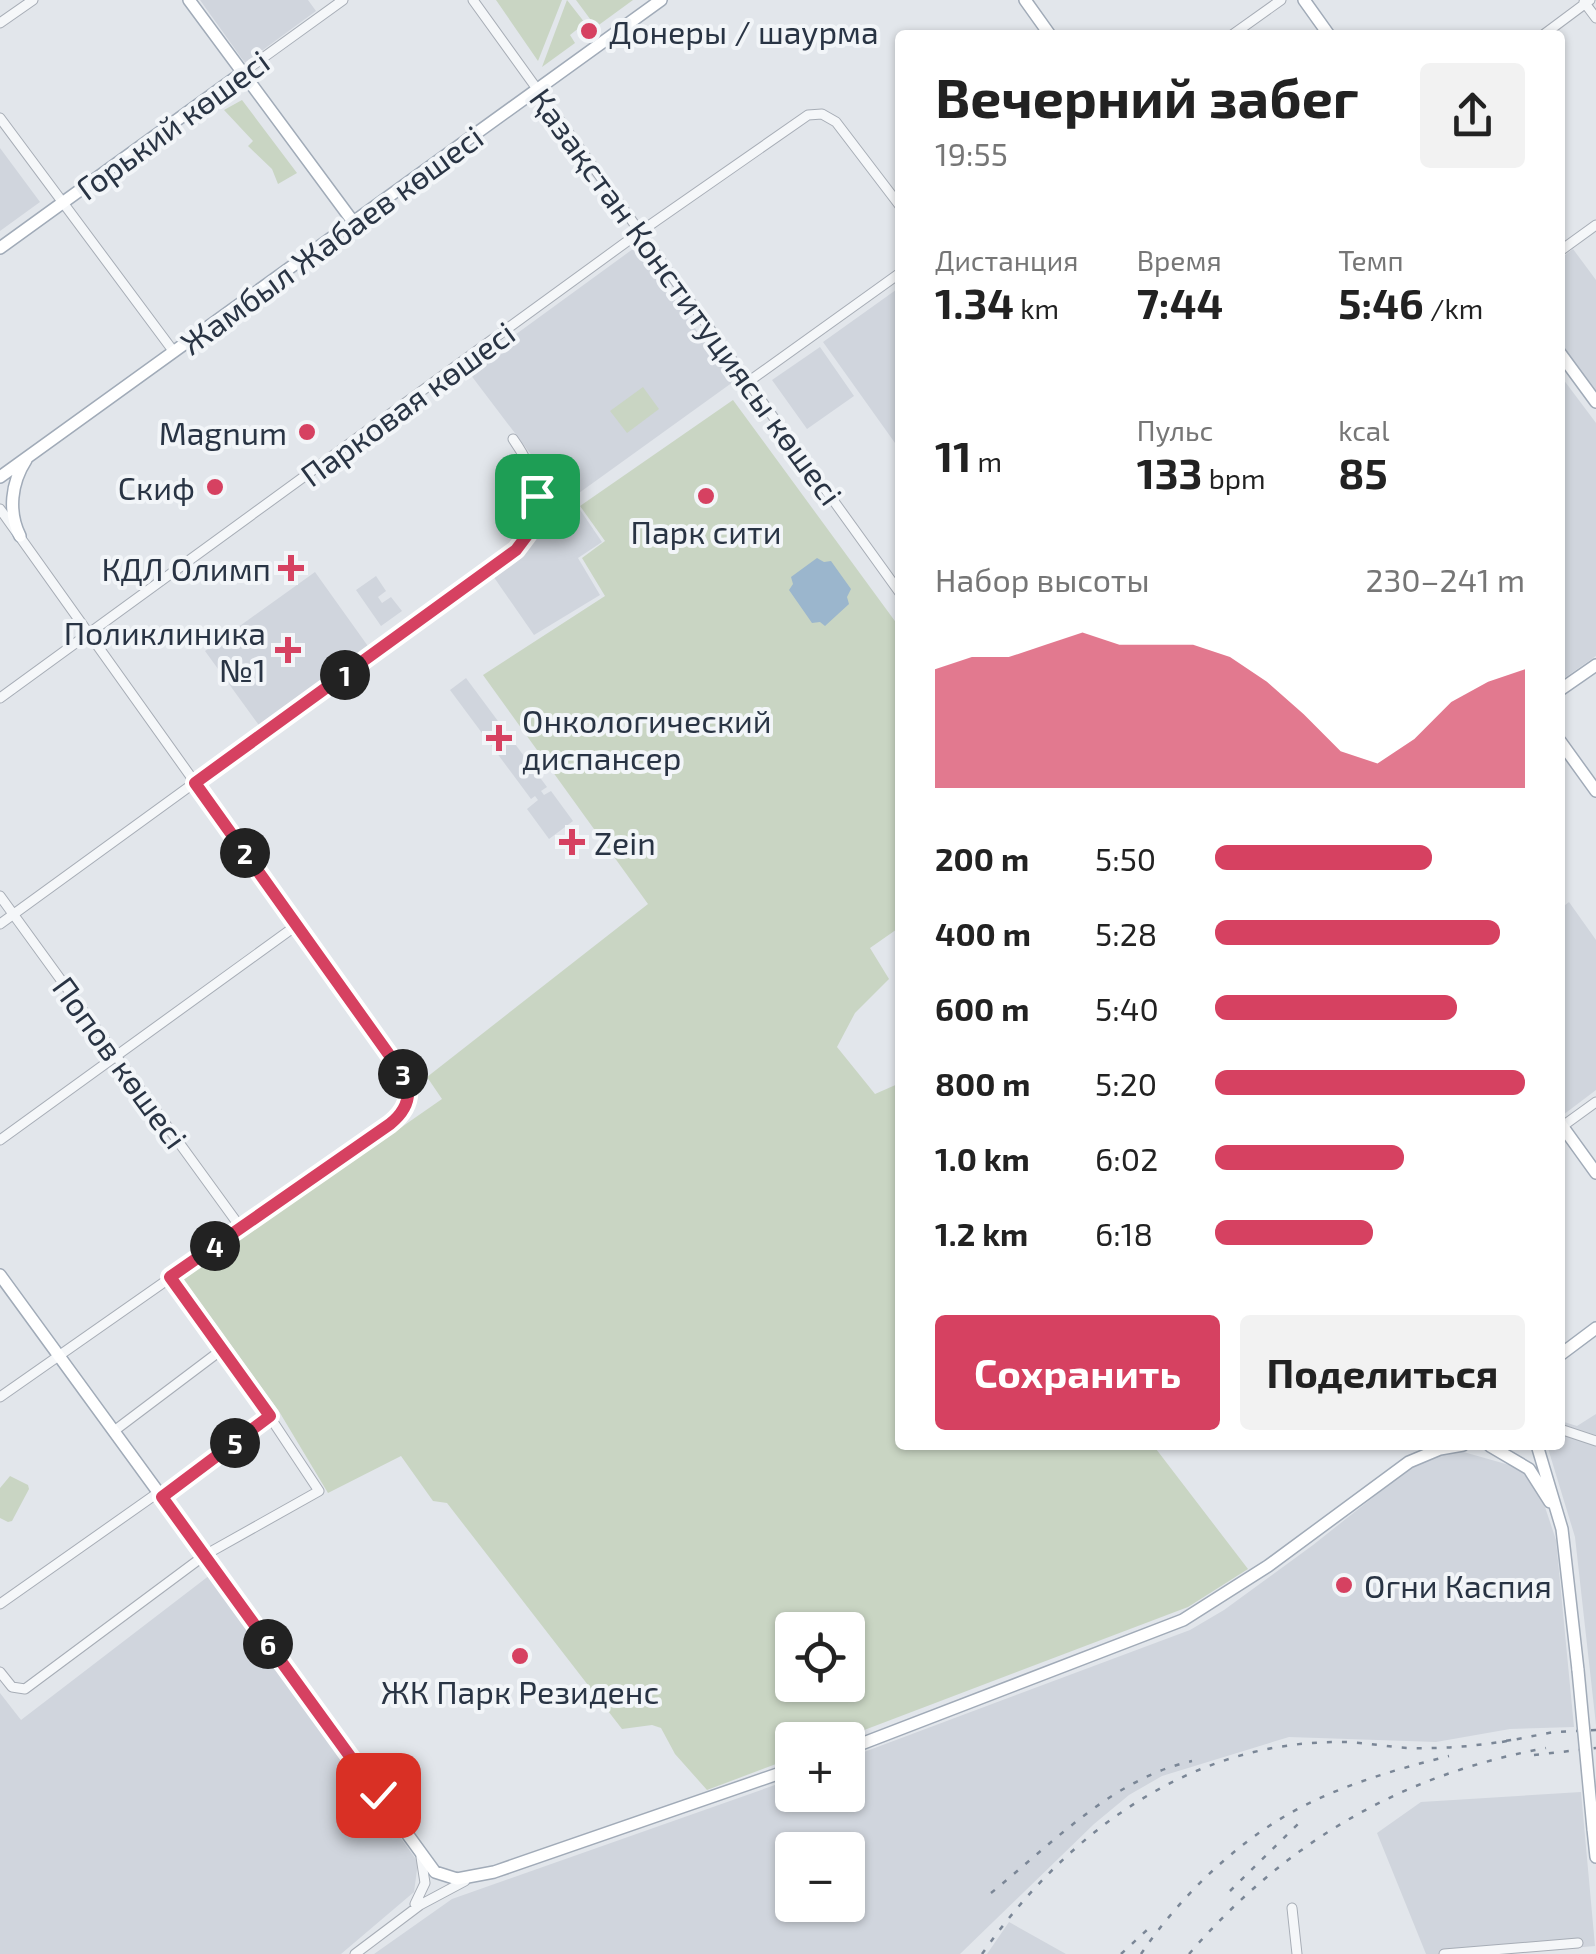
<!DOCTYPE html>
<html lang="ru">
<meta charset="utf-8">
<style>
:root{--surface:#fff;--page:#f2f2f2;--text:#222;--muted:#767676;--accent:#d64161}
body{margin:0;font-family:"Exo 2",sans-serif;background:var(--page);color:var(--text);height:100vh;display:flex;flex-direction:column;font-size:38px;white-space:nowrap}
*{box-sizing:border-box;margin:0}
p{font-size:32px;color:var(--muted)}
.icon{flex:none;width:55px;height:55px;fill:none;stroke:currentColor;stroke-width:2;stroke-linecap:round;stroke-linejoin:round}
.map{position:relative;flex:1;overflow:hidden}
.panel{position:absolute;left:895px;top:30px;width:670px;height:1420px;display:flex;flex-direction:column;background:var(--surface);border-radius:10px;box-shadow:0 2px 8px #0004}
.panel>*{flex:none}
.fabs{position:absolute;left:775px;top:1612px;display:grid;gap:20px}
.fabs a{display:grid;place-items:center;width:90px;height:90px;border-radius:10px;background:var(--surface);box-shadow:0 2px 8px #0004;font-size:50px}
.pin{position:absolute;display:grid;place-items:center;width:85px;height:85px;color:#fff;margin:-42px;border-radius:20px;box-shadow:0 5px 15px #0006}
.km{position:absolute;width:50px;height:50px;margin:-25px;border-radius:50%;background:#222;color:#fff;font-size:28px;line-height:50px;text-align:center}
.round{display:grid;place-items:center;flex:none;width:105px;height:105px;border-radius:10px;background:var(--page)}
.head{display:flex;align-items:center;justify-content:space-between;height:170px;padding:0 40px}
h1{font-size:55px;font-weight:700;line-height:75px}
.stats{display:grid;grid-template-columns:repeat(3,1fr);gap:15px;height:170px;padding:10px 40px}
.stats div{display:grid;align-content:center}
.stats b{font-size:42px;font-weight:700}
.stats small{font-size:28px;font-weight:400}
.stats p{font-size:28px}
.chart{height:280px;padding:20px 40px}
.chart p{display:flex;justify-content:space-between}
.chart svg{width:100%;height:180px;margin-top:10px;fill:var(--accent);opacity:.7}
.action{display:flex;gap:20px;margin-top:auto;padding:20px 40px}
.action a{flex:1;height:115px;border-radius:10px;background:var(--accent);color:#fff;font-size:40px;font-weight:700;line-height:115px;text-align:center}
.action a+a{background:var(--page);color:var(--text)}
ul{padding:0 40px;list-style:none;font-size:32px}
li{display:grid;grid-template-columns:160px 120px 1fr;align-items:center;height:75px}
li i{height:25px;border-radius:12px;background:var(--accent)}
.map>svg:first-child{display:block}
</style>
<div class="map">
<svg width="1596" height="1954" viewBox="0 0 1596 1954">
<rect width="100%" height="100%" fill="#e2e6eb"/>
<path fill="#d0d5dd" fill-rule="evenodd" d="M200,0H308L316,11L245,63Z
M0,148L40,202L0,231Z
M637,246L733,382L572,498L602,542L578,558L600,595L534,635L491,573L531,542L542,515L540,473L536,461L467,370Z
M1573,249L1596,280V392L1560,344V259Z
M900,287V450L823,342Z
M820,347L854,396L807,429L772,380Z
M1560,375L1596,423V656L1560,681Z
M315,572L370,649L261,728L205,651Z
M376,576L386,591L378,597L382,603L391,597L402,611L381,626L356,590Z
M466,678L547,787L541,791L544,795L551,791L573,821L549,839L527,809L538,800L535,796L531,799L450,690Z
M1569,902L1596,940V1090L1563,1115L1560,1111V909Z
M1596,1414V1725L1575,1537L1547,1445H1560L1564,1422L1577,1426Z
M1460,1451L1520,1468L1542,1498L1556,1540L1574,1727L1510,1729L1436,1742L1289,1737L1162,1776L1129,1795L1094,1824L960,1954H374L452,1899L792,1779V1795H848V1758L1190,1630L1224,1610L1313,1545L1410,1468L1443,1453ZM792,1850H848V1905H792Z
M210,1575L418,1862L414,1892L341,1954H0V1693L21,1720Z
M1581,1792L1595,1946L1504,1954H1426L1377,1833L1421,1802Z
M1009,1922L1066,1954H987Z"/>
<path fill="#c9d5c3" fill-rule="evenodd" d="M496,0H562L538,61Z
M567,0L585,23L570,35L575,43L542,67Z
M576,0H633L596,27Z
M242,100L297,173L278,184L272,169L248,146L253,141L224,110Z
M643,387L659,409L627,433L610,411Z
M733,400L900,628V927L870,948L889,979L855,1013L837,1047L875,1094L900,1083V1445H1153L1248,1569L1188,1607L838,1740H792V1758L707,1790L675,1754L661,1728L652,1725L622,1729L447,1503L433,1501L401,1456L328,1493L280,1413L183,1279L442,1099L427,1077L648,904L483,675L605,596L582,558L605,541L580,506ZM792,1630H848V1685H792Z
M10,1476L28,1485L29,1489L12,1521L8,1522L0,1518V1488Z"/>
<path fill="#9bb6cd" d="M817,558L824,562L831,561L851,589L847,597L849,604L825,626L820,622L812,623L789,590L793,584L791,577Z"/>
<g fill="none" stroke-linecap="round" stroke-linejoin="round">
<g stroke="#a7adb6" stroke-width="11">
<path id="minor" d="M473,0L900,593
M1584,2L1596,18
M0,23L33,0
M1232,35L1281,0
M1543,35L1590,0
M242,73L343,0
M0,118L174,352
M1560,251L1596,225
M748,382L900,273
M0,509L405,1077C413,1097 405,1111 390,1124L0,1397
M0,698L640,232L808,115L822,114L836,122L900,206
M0,896L241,1228
M0,924L522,545C548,511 536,471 513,439
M1560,1128L1596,1102
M0,1140L297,925
M1560,1429L1596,1441
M114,1431L224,1348
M162,1497L271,1416
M0,1604L159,1492
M0,1672L12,1687L25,1689L205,1555L319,1491L224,1348L170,1277
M415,1904L425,1883L421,1857
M1292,1908L1297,1954
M355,1954L420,1905L465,1881
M1444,1954L1578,1943"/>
</g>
<g stroke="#a1abb8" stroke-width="14">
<path id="major" d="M189,0L354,223
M1025,0L1050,35
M1304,0L1329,35
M0,248L242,73
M1560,353L1596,402
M0,477L661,0
M20,536C8,512 11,483 26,460
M1560,690L1596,665
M1560,741L1596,791
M1560,1123L1596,1173
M0,1275L435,1872L457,1879L494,1872L792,1769
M1560,1355L1596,1328
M1537,1445L1562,1529L1578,1670
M1490,1446L1529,1469L1550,1502
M848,1749L1183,1620L1268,1566L1409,1462L1440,1449L1463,1445
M1593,1829L1596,1857"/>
</g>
<use href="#minor" stroke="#f5f7f9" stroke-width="9"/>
<use href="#major" stroke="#fff" stroke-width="11"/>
<path stroke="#7a8696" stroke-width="2.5" stroke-dasharray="5 10" stroke-linecap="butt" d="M1502,1742L1554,1732L1596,1730
M1534,1755L1596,1748
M1230,1891L1304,1818
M991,1893C1053,1843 1112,1779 1192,1761
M982,1954C1066,1834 1189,1741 1341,1742C1364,1742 1387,1747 1409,1748C1445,1749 1480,1746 1516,1739
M1121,1954L1148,1929
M1141,1954C1183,1892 1248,1830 1318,1799C1359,1780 1405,1767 1449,1756
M1189,1954C1286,1842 1400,1775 1546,1748"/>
<g stroke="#a1abb8" stroke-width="14" stroke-linecap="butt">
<path id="major-bridge" d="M1578,1670L1593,1829"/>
</g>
<use href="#major-bridge" stroke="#fff" stroke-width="11"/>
</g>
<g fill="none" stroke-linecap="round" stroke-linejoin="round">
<g stroke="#fff" stroke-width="20">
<path id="route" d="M378,1795L162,1497L270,1416L170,1277L390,1124C405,1112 413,1097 405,1077L195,783L516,550L534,526L537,496"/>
</g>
<use href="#route" stroke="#d64161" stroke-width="12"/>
</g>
<g fill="#d64161" stroke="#f2f5f8" stroke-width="4">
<circle cx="589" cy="31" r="10"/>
<circle cx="307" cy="432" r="10"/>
<circle cx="215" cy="487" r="10"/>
<circle cx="706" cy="496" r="10"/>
<path d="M286 553h10v10h10v10h-10v10h-10v-10h-10v-10h10z"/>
<path d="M283 635h10v10h10v10h-10v10h-10v-10h-10v-10h10z"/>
<path d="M494 723h10v10h10v10h-10v10h-10v-10h-10v-10h10z"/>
<path d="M567 827h10v10h10v10h-10v10h-10v-10h-10v-10h10z"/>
<circle cx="1344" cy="1585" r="10"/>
<circle cx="520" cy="1656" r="10"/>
</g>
<g text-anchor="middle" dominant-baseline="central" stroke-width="8" stroke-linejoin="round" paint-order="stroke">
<g font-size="32" fill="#293444" stroke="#f2f5f8" text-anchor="start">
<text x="609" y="31">Донеры / шаурма</text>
<text x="287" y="432" text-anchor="end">Magnum</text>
<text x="195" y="487" text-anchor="end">Скиф</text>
<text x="706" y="531" text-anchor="middle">Парк сити</text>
<text x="271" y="568" text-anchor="end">КДЛ Олимп</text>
<text x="266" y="632" text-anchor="end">Поликлиника<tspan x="266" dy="37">№1</tspan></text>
<text x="522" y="720">Онкологический<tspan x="522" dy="37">диспансер</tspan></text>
<text x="594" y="842">Zein</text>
<text x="1364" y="1585">Огни Каспия</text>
<text x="520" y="1691" text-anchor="middle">ЖК Парк Резиденс</text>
</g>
<g font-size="32" fill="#293444" stroke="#f2f5f8">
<text transform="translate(172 124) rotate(-36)">Горький көшесі</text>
<text transform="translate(331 239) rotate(-36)">Жамбыл Жабаев көшесі</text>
<text transform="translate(687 296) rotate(54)">Қазақстан Конституциясы көшесі</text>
<text transform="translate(407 403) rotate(-36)">Парковая көшесі</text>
<text transform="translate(121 1062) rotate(54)">Попов көшесі</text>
</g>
</g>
</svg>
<div class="fabs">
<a><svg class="icon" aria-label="locate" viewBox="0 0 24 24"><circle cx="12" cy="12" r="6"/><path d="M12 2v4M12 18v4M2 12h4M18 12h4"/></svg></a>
<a>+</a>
<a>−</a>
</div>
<div class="pin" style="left:537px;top:496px;background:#1e9e55"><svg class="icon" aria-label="arrive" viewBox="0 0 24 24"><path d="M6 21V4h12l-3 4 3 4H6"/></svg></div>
<div class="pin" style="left:378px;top:1795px;background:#d93025"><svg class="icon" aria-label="check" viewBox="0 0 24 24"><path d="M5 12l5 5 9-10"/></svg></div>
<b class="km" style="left:345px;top:675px">1</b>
<b class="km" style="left:245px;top:853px">2</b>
<b class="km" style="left:403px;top:1074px">3</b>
<b class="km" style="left:215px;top:1246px">4</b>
<b class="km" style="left:235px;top:1443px">5</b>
<b class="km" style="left:268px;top:1644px">6</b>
<section class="panel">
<div class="head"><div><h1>Вечерний забег</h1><p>19:55</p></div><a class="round"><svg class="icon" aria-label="share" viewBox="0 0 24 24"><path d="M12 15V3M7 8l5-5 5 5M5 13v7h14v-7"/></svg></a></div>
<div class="stats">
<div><p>Дистанция</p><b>1.34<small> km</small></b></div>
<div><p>Время</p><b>7:44</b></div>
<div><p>Темп</p><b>5:46<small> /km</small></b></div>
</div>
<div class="stats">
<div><b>11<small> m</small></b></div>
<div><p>Пульс</p><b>133<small> bpm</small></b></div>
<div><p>kcal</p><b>85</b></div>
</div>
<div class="chart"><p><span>Набор высоты</span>230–241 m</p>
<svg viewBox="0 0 160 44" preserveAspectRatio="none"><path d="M0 44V15L10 12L20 12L30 9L40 6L50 9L60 9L70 9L80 12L90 18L100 26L110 35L120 38L130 32L140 23L150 18L160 15V44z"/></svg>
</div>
<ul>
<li><b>200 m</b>5:50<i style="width:70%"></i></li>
<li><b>400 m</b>5:28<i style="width:92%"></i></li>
<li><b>600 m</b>5:40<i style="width:78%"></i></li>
<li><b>800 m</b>5:20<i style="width:100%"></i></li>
<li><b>1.0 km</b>6:02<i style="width:61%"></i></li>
<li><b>1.2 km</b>6:18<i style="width:51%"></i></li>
</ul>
<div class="action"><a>Сохранить</a><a>Поделиться</a></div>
</section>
</div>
